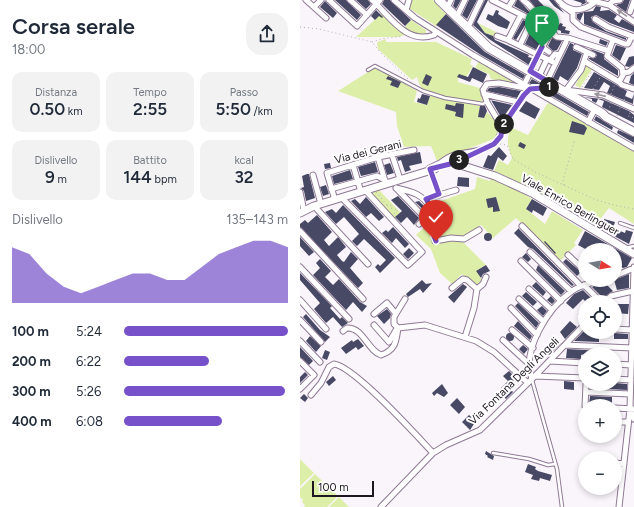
<!DOCTYPE html>
<html lang="it">
<meta charset="utf-8">
<style>
:root{--surface:#fff;--page:#f2f2f3;--text:#1f2937;--muted:#747a83;--accent:#7651ca}
body{margin:0;font-family:Figtree,sans-serif;background:var(--page);color:var(--text);height:100vh;display:flex;flex-direction:column;font-size:15px;white-space:nowrap}
*{box-sizing:border-box;margin:0}
p{font-size:13px;color:var(--muted)}
.icon{flex:none;width:22px;height:22px;fill:none;stroke:currentColor;stroke-width:2;stroke-linecap:round;stroke-linejoin:round}
.map{position:relative;flex:1;overflow:hidden}
.drawer{display:flex;flex-direction:column;background:var(--surface);width:300px}
.drawer>*{flex:none}
.needle{width:26px;rotate:101deg}
.controls{position:absolute;left:278px;top:243px;display:grid;gap:8px}
.controls a{display:grid;place-items:center;width:44px;height:44px;border-radius:50%;background:var(--surface);box-shadow:0 2px 6px #0003;font-size:20px}
.scale{position:absolute;left:12px;bottom:10px;width:62px;box-sizing:border-box;padding-left:4px;border:2px solid #1e1620;border-top:0;font-size:11px;line-height:14px;white-space:nowrap;color:#1e1620;-webkit-text-stroke:3px #fff;paint-order:stroke}
.pin{position:absolute;display:grid;place-items:center;width:34px;height:34px;color:#fff;margin:-41px -17px;border-radius:50% 50% 50% 0;rotate:-45deg;box-shadow:0 0 4px #0007}
.pin .icon{rotate:45deg}
.km{position:absolute;width:20px;height:20px;margin:-10px;border-radius:50%;background:#222;color:#fff;font-size:11px;line-height:20px;text-align:center}
.round{display:grid;place-items:center;flex:none;width:42px;height:42px;border-radius:16px;background:var(--page)}
.headline{display:flex;align-items:center;justify-content:space-between;height:68px;padding:0 12px}
h1{font-size:22px;font-weight:600;line-height:30px}
.metrics{display:grid;grid-template-columns:repeat(3,1fr);gap:6px;height:68px;padding:4px 12px}
.metrics div{display:grid;align-content:center;border-radius:10px;background:var(--page);text-align:center}
.metrics b{font-size:17px;font-weight:600}
.metrics small{font-size:11px;font-weight:400}
.metrics p{font-size:11px}
.chart{height:112px;padding:8px 12px}
.chart p{display:flex;justify-content:space-between}
.chart svg{width:100%;height:72px;margin-top:4px;fill:var(--accent);opacity:.7}
ul{padding:0 12px;list-style:none;font-size:13px}
li{display:grid;grid-template-columns:64px 48px 1fr;align-items:center;height:30px}
li i{height:10px;border-radius:5px;background:var(--accent)}
main{display:flex;flex:1;min-height:0}
.map>svg:first-child{display:block}
</style>
<main>
<section class="drawer">
<div class="headline"><div><h1>Corsa serale</h1><p>18:00</p></div><a class="round"><svg class="icon" aria-label="share" viewBox="0 0 24 24"><path d="M12 15V3M7 8l5-5 5 5M5 13v7h14v-7"/></svg></a></div>
<div class="metrics">
<div><p>Distanza</p><b>0.50<small> km</small></b></div>
<div><p>Tempo</p><b>2:55</b></div>
<div><p>Passo</p><b>5:50<small> /km</small></b></div>
</div>
<div class="metrics">
<div><p>Dislivello</p><b>9<small> m</small></b></div>
<div><p>Battito</p><b>144<small> bpm</small></b></div>
<div><p>kcal</p><b>32</b></div>
</div>
<div class="chart"><p><span>Dislivello</span>135–143 m</p>
<svg viewBox="0 0 160 44" preserveAspectRatio="none"><path d="M0 44V10L10 14L20 26L30 34L40 38L50 34L60 30L70 26L80 26L90 30L100 30L110 22L120 14L130 10L140 6L150 6L160 10V44z"/></svg>
</div>
<ul>
<li><b>100 m</b>5:24<i style="width:100%"></i></li>
<li><b>200 m</b>6:22<i style="width:52%"></i></li>
<li><b>300 m</b>5:26<i style="width:98%"></i></li>
<li><b>400 m</b>6:08<i style="width:60%"></i></li>
</ul>
</section>
<div class="map">
<svg width="334" height="507" viewBox="0 0 334 507">
<rect width="100%" height="100%" fill="#faf5fb"/>
<path fill="#ddeea8" d="M109,0H133L146,14L136,26L107,7Z
M82,13L104,35L99,37H56Z
M111,20L126,30V33C119,37 111,32 104,28Z
M178,23L196,32L193,36L185,33Z
M86,39V42H136L172,59L170,64L173,66L166,77L159,74L158,82L180,88L183,101C173,104 131,95 122,88C119,85 118,81 117,77L112,80L78,49L77,42Z
M179,61L218,84V85L191,79L189,74L175,68Z
M284,64L292,69L280,88L275,85L278,81L274,79Z
M76,67L117,91L114,102L127,105L130,95L180,106L178,117L184,118L185,113L187,114V112L198,123L200,130L196,138L137,161L131,146L104,147L97,126L96,112L38,91Z
M251,102L334,148V224L309,208L294,227L281,219L282,216L235,190L194,171L199,160L208,165L212,158C209,150 206,142 209,134L206,132L208,126L228,135L247,104Z
M177,177L190,181L191,178L212,186L232,199L226,209L245,224L252,211L283,230L274,243L276,245L259,262L216,218L193,238L181,225L167,236L158,237L186,265L176,271L181,278L180,288L162,274L152,284L140,273L131,249L116,235L140,213L135,203L175,189Z
M79,190L100,212L94,219L70,194Z
M0,459L14,473L0,486Z
M15,474L38,496L27,507H4L5,505L2,502L3,500L0,497V489Z
M39,497L49,507H29Z"/>
<path fill="#474965" d="M35,0H46L61,15L57,20Z
M56,0H68L71,4L66,9Z
M84,0H90L111,20L105,26L104,25L82,4Z
M155,0H161L156,9L153,6Z
M169,0H177L167,19L162,15Z
M185,0H188L177,22L185,33L193,36L195,40L229,55L228,57L232,58L229,65L189,39L173,25Z
M217,0H219L234,17L214,6Z
M229,0H238L243,5L247,12L243,15L245,18Z
M249,0H254L264,13L254,6Z
M273,0H285L286,3L281,5L282,3Z
M324,0H330L326,12L316,5L322,3Z
M25,1L37,13L33,18L20,7Z
M296,6L301,7L300,11L309,10L317,15L314,19L319,23L322,19L334,26V32L310,23L296,15L291,17L293,22L306,31L326,38V40L284,24V12L293,11Z
M76,10L83,17L82,18L79,16L75,20L71,16Z
M196,10L199,11L198,14L210,22L207,29L198,26L186,19L188,14L193,16Z
M284,12L280,21L277,18V14Z
M146,14L185,52L225,75L223,79L181,55L136,25Z
M223,20L227,22L216,40L213,38Z
M260,23L263,24L262,26L266,27L265,30L270,31L269,34L261,33V31L254,28L255,24L259,25Z
M232,29L234,30L232,34H245L237,50L225,44Z
M252,38L262,41L257,50L253,51L248,46Z
M300,39L308,42L306,46L299,43Z
M270,43L273,44V50L282,54L277,68L268,81L260,76L258,81L253,78Z
M316,45L326,48L320,61L312,55Z
M290,49L304,54V59L318,70V76L289,59V58H295L297,55Z
M334,56V64L329,67L325,66L329,57Z
M173,67L187,74L183,83L172,78L170,82L157,77L159,74L168,77Z
M294,72L327,91L325,96L332,99L334,94L333,104L307,93L310,86L304,82L299,90L284,88Z
M334,73V85L324,81L329,83L331,76Z
M126,74L132,77L128,86L122,83Z
M88,76L101,82L98,88L90,85L92,81L86,79Z
M232,79L241,84H231L229,83Z
M199,87L221,91L217,98L187,91L189,88Z
M253,91L289,112L287,116L245,92Z
M122,94L130,96L127,105L117,102L118,98L120,99Z
M284,97L302,99L329,111L334,115V123L302,107L304,101L298,99L296,103L292,101V99Z
M190,100L212,105L202,119L191,100Z
M226,101L240,109L235,119L219,111Z
M156,103L164,104L163,118L155,116L156,112L145,109L146,104L155,106Z
M180,106H185L187,111L184,118L178,117Z
M296,116L313,127L312,130L294,120Z
M272,121L284,125L287,128L284,135L269,132Z
M318,130L334,137V143L317,133Z
M220,142L226,145L224,149L218,146Z
M199,147L207,156L203,161L198,157L193,170L183,167L188,155L191,156Z
M120,152L122,163L109,166L111,170L105,172L101,160L98,161L97,157Z
M42,155L43,161L36,163L35,157Z
M75,162L78,172L61,176L58,167Z
M30,163L31,168L25,169L24,164Z
M90,163L94,173L87,175L84,165Z
M50,170L53,179L34,184L32,176Z
M7,174H9L15,198L6,201L4,191L1,188L4,187L2,176Z
M158,177L169,178V187L157,186Z
M26,185L29,194L23,196L20,187Z
M98,196L119,218L114,225L107,217L101,223L95,217L102,211L91,200Z
M66,197L84,217L79,221L71,213L66,217L51,201L55,199L60,204Z
M196,197L200,211L193,212V207L188,208L186,199Z
M232,199L247,208L243,216L233,210L232,213L226,209Z
M119,201L128,210L126,212L115,202Z
M43,205L95,258L80,273L75,267L78,264L80,266L86,260L64,239L57,246L52,241L59,234L44,217L36,224L25,212L32,209L36,213Z
M17,215L32,232L24,240L29,246L38,237L46,247L37,255L42,261L44,262L51,252L58,259L50,268L63,283L58,288L0,227V224L5,220L8,223Z
M304,219L315,222L313,228L325,233L326,230L333,232L329,244L314,236L315,234L301,228Z
M93,227L109,244L105,248L96,238L92,243L82,233L86,230L88,232Z
M219,228V229L274,285L272,286L233,249L228,247L214,233Z
M285,231L332,258L327,267L323,268L315,264V250H287L278,245Z
M184 237a4 4 0 1 1 8 0a4 4 0 1 1-8 0Z
M0,237L14,252L9,256L0,246Z
M245,241L256,253L255,254L244,242Z
M109,248L114,253L108,259L103,254Z
M226,253L231,259L228,262L222,257Z
M20,259L31,271L25,277L33,285L39,279L60,302L67,306L62,312L53,302L46,310L13,275L20,268L16,263Z
M266,259L281,272L277,276L263,262Z
M186,265L190,271L183,274L181,278L176,271Z
M238,265L265,291L261,295L236,270Z
M0,273L32,306L30,308L40,319L42,317L48,323L42,327L33,317L26,323L14,309L20,303L0,280Z
M329,274V288L317,290L314,280Z
M122,280L126,284L132,283L123,293L120,289L108,297L106,294Z
M236,282L246,292L243,296L232,286Z
M304,282L313,291L303,298L292,287Z
M163,284L167,287L154,303L148,297Z
M283,290L295,302H286L283,299L273,309L266,303L274,294Z
M226,292L237,302L233,306L222,296Z
M251,296L255,301L252,304L247,300Z
M218,303L239,323L236,328L215,306Z
M315,304H329L328,314L315,313Z
M242,306L247,311L243,316L237,310Z
M285,306V317L283,319L278,314Z
M87,309L91,314L90,318L84,324L77,316Z
M6,314L20,330L30,337L25,342L3,317Z
M218,321L232,336L230,340L214,326Z
M270,321L277,327L265,339L260,332Z
M285,330V332H299V342L274,341Z
M314,333L328,334V339H314Z
M206 337a4 4 0 1 1 8 0a4 4 0 1 1-8 0Z
M10,336L21,346L16,352L6,341Z
M255,338L261,343L248,356L242,351Z
M58,339L64,346L58,350L56,347L46,354L41,348L52,340L53,342Z
M223,345L228,349L224,354L219,349Z
M0,347L13,361L9,365L0,357Z
M267,349L305,351V354H285L281,355V359L266,358Z
M25,350L30,352L27,360L22,358Z
M209,371L216,378L209,387L213,392L206,399L200,393L203,390L201,388L208,381L203,376Z
M5,372L8,375L0,383V377Z
M33,376L36,380L29,386L26,382Z
M264,381L274,382V390L264,389Z
M315,383L327,384V390L290,388V384Z
M142,384L148,393L144,397L137,393L134,396L132,393Z
M4,394L8,398L5,402L0,398Z
M290,396L312,397V405L289,404Z
M157,398L165,407L159,414L150,405Z
M315,412H320V418H315Z
M169,415L176,421L170,430L162,422Z
M186,451L194,456L193,460L187,457L188,456L185,454Z
M228,464L236,467L235,469L238,471L252,475L250,481L240,478L239,481L231,479L233,475L225,472Z"/>
<g fill="none" stroke-linecap="round" stroke-linejoin="round">
<g stroke="#8e7993" stroke-width="4.5">
<path id="lane" d="M68,70L75,66L123,91L145,98L183,104L186,102
M131,172L139,194
M320,223L334,228
M325,248L334,246
M232,380L257,469L262,507
M193,453L229,459L248,465L255,464"/>
</g>
<g stroke="#8e7993" stroke-width="7">
<path id="street" d="M6,0L26,18
M29,0L57,26L80,0
M50,0L67,15
M72,0C90,16 106,45 134,35L136,32
M94,0L115,18L173,55L334,148
M192,0L230,19L257,37L268,38L309,51
M223,0L228,4L255,35
M258,0C269,13 283,12 295,2
M289,0L309,5L334,22
M149,4L151,0
M262,5L273,13V20L281,27L325,44H328L332,36
M309,5L313,1L320,0
M14,7L21,0
M208,8L213,0
M106,10L109,0
M330,12L334,1
M158,14L165,0
M221,15L208,40L255,63
M295,19L308,27L334,37
M169,25L181,0
M197,36L208,40
M313,40L307,56L322,68L323,75L319,82
M220,45L230,24L238,28
M242,47L249,52
M276,47L293,55
M250,60L255,54L259,55
M284,61L319,82L322,85L334,89
M230,71L250,33
M324,73L329,72L334,68
M239,76L247,59
M247,81L266,42
M224,85L228,77
M266,90L303,95L334,109
M266,90L281,70L287,52
M184,94L218,102
M288,122L295,109
M202,127L218,102L230,89
M92,155L100,179
M78,157L85,181
M153,163L170,154
M139,164C144,160 151,155 158,154C177,151 200,150 202,127L187,102L183,90L187,84L199,83L230,89L253,87L254,85
M53,165L61,192
M13,175L21,204
M96,188C114,192 122,194 133,210L142,212V219L134,236L135,241L151,238L164,239L179,230
M96,188L125,218
M31,189L77,176L85,180
M0,192L4,211
M42,198L108,265L122,252L65,190
M126,199L156,190
M35,200L27,173L78,157L114,150
M14,206L68,264
M119,224L133,210
M222,226L281,286
M0,231L63,299
M230,252L271,291
M268,255L285,271
M221,261L261,301
M0,267L49,319
M315,276L334,268
M284,285L301,302
M152,288L163,279L167,280L177,289L174,308L165,337
M177,289L183,284L186,277
M229,289L251,309
M219,299L243,321
M0,300L26,329
M305,302L311,296L333,291
M211,308L237,335
M74,314L87,303L96,314
M0,320L21,342
M74,325L89,342L96,330
M98,328L125,325L176,341L194,352L228,383
M98,328L94,324V317L105,299
M315,329L332,330
M212,330L233,348
M43,331L47,328C63,327 68,351 81,355C96,350 96,341 98,328
M203,340L229,364
M0,341L20,362
M265,345L332,348
M0,361L14,375L0,389
M250,361L285,363
M315,364L331,365
M235,376L285,378
M232,379C221,350 248,308 272,291C280,285 291,283 301,280
M315,379L331,380
M286,392L330,394
M11,395L21,383L29,367L34,364C55,367 116,435 133,453
M285,406L286,384
M315,408L334,409
M330,410L334,419
M285,417V416
M315,422H328
M315,463L324,464
M81,507L133,453L146,445L180,430L232,379L285,324
M319,507L330,409L334,267"/>
</g>
<g stroke="#8e7993" stroke-width="9">
<path id="secondary" d="M130,169L138,165L154,163L195,176L232,193L334,254
M0,213L14,206L135,169"/>
</g>
<g stroke="#8e7993" stroke-width="10">
<path id="primary" d="M139,0L189,48L302,113L306,117L334,132"/>
</g>
<path stroke="#b3adb4" stroke-width="1" stroke-dasharray="1 3" stroke-linecap="butt" d="M0,27L19,29L72,42L81,53L109,80
M72,42L81,39L103,36
M282,87L292,71
M293,89L301,76
M311,94L315,84
M324,100L327,92
M308,111L311,103
M330,113L328,116L334,118
M317,116L320,108
M200,144L207,145L213,159L235,172L294,199L310,204L334,209
M264,185L263,180L275,139
M76,192L87,205
M87,206L91,205L90,209
M91,208L98,210L94,214"/>
<use href="#lane" stroke="#fff" stroke-width="2.5"/>
<use href="#street" stroke="#fff" stroke-width="5"/>
<use href="#secondary" stroke="#fff" stroke-width="7"/>
<use href="#primary" stroke="#fff" stroke-width="8"/>
</g>
<defs><path id="oneway-solid" d="M-6-.8H1V-3.2L6.5 0L1 3.2V.8H-6Z"/></defs>
<g fill="#9a969b">
<use href="#oneway-solid" transform="translate(322 13) rotate(-146)"/>
<use href="#oneway-solid" transform="translate(300 95) rotate(-167)"/>
</g>
<g fill="none" stroke-linecap="round" stroke-linejoin="round">
<g stroke="#fff" stroke-width="8">
<path id="route" d="M136,241L134,236L143,215L140,210H133L126,199L139,194L130,169L154,163L194,144L201,136L202,127L224,95L230,89L254,87V85L230,71L242,47"/>
</g>
<use href="#route" stroke="#7651ca" stroke-width="5"/>
</g>
<g text-anchor="middle" dominant-baseline="central" stroke-width="4" stroke-linejoin="round" paint-order="stroke">
<g font-size="11" fill="#1e1620" stroke="#fff">
<text transform="translate(68 152) rotate(-14)">Via dei Gerani</text>
<text transform="translate(270 205) rotate(30)">Viale Enrico Berlinguer</text>
<text transform="translate(214 381) rotate(-44)">Via Fontana Degli Angeli</text>
</g>
</g>
</svg>
<div class="controls">
<a><svg class="needle" viewBox="-14 -14 28 28"><path d="M0-13l5 13h-10z" fill="#e53935"/><path d="M0 13l5-13h-10z" fill="#747a83"/></svg></a>
<a><svg class="icon" aria-label="locate" viewBox="0 0 24 24"><circle cx="12" cy="12" r="6"/><path d="M12 2v4M12 18v4M2 12h4M18 12h4"/></svg></a>
<a><svg class="icon" aria-label="layers" viewBox="0 0 24 24"><path d="M12 4l9 5-9 5-9-5zM3 14l9 5 9-5"/></svg></a>
<a>+</a>
<a>−</a>
</div>
<div class="scale">100 m</div>
<div class="pin" style="left:242px;top:47px;background:#1e9e55"><svg class="icon" aria-label="arrive" viewBox="0 0 24 24"><path d="M6 21V4h12l-3 4 3 4H6"/></svg></div>
<div class="pin" style="left:136px;top:241px;background:#d93025"><svg class="icon" aria-label="check" viewBox="0 0 24 24"><path d="M5 12l5 5 9-10"/></svg></div>
<b class="km" style="left:249px;top:87px">1</b>
<b class="km" style="left:204px;top:124px">2</b>
<b class="km" style="left:159px;top:160px">3</b>
</div>
</main>
